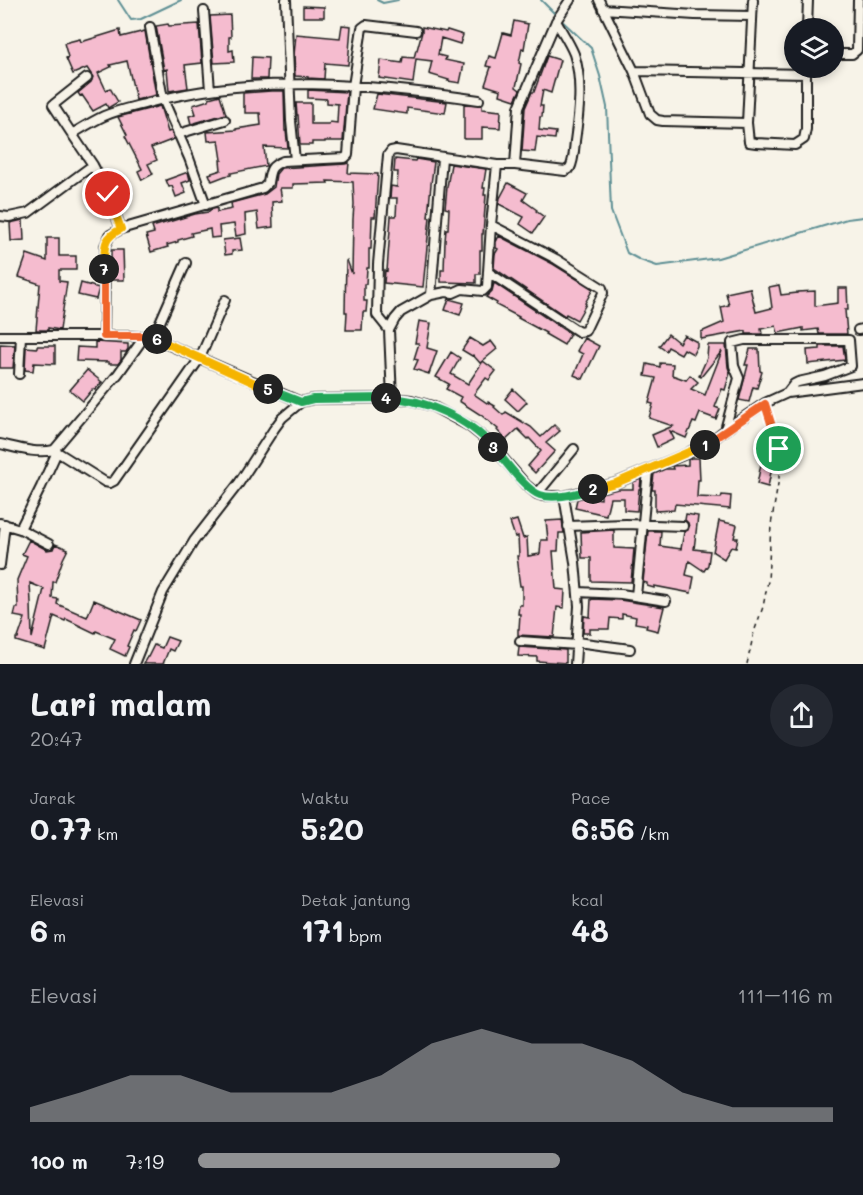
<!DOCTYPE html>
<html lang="id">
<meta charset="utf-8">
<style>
:root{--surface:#171b24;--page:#242831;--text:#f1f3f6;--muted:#9ea1a6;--accent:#919294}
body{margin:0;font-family:Mali,sans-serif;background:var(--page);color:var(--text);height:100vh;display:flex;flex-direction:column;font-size:22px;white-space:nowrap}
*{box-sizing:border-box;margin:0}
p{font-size:20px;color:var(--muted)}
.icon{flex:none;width:33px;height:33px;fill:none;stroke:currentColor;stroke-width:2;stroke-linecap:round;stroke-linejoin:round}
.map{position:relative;height:664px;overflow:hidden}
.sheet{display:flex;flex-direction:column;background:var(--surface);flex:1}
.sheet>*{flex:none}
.controls{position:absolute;left:784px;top:18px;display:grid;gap:12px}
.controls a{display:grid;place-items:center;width:60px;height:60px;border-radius:50%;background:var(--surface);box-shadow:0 3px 9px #0003;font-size:30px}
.pin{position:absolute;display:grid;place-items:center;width:51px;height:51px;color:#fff;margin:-26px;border:3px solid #fff;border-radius:50%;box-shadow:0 2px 6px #0007}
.km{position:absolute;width:30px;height:30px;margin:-15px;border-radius:50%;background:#222;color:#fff;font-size:16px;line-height:30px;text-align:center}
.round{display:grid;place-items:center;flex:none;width:63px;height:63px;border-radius:32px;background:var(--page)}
.overview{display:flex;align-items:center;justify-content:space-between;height:102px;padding:0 30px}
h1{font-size:33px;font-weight:700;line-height:45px}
.figures{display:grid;grid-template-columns:repeat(3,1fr);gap:9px;height:102px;padding:6px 30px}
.figures div{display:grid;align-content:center}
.figures b{font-size:30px;font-weight:700}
.figures small{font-size:16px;font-weight:400}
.figures p{font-size:16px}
.chart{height:168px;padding:12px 30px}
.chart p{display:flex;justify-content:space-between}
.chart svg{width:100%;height:108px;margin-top:6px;fill:var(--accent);opacity:.7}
ul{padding:0 30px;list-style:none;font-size:20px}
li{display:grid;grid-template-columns:96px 72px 1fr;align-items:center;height:45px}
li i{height:15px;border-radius:8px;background:var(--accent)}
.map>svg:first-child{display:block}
</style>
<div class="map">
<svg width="863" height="664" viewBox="0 0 863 664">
<rect width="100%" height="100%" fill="#f7f3e8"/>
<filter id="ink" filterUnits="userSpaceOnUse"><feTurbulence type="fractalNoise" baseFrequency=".0167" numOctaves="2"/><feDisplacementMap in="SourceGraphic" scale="12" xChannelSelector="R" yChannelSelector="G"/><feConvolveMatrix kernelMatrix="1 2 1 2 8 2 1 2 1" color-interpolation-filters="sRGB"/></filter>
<g filter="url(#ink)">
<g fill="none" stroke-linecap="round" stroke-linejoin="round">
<path stroke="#5f9095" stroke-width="2" d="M118,0L131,20L141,19L181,0
M377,0L383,3L398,0
M541,0L556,15
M560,19L591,48L600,76L607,107L611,211L627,253L640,260L657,266L718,258L847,219L863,217"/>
</g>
<path fill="#f5bccf" stroke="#1c1c1c" stroke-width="1.5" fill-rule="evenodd" d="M303,6L324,7V17H303Z
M230,15L231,37H229V51L233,50L234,62L214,63L210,16Z
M514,21L528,24L524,49L522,48L519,63L521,64L516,87L520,90L515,100L500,95L501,90L485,85L491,67L486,66L489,56L496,58L503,33L511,35Z
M168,24L169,26L199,24L202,63L185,65L188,88L169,91L167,69L164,70L156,26Z
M342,25L351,26L348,65L325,63L324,79L308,78V77L295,76L294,55L296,34L340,38Z
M422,27L446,32L447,30L463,35L460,44L441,38L438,55L446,57L445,60L464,64L460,83L448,81L449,80L429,74L432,61L416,59L413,83L379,78L381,60L402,63L403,57L414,58L416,50H417L422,32Z
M120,30L121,37L145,31L156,95L136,100L127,61L110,65L111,67L98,73L106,90L110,88L118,102L108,108L106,104L93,111L82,95L80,96L78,93L91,82L93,77L87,68L73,74L66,58L68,57L64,43L80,39L81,42Z
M547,56L560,60L551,93L543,90L540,106H543L542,117H540L539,130L556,132L555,139L537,137L535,152L522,151L525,108L532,92H534Z
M252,57L268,58L267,79H251Z
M308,90L347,92L343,141H325V142H312V145H300L298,115H297L296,103H311V124H329L330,122L337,123L338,104L327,103V99L308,98Z
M271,91H284L285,131H286L288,148L264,147L266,166L231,173V175L225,176L212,181L209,174L221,170L220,160H222L219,140L208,141L207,132L236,130V129L261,125L260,113H245V106L243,107V93Z
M377,94L447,102L445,113L407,108V114L373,109Z
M220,95L226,114L191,124L189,116L196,114L193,105L209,100V98Z
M464,104L482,105V109L501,111L500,128L482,127V139H464Z
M160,106L168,132L171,131L174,139L151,148L157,160L148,164L153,174L142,180L138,171L142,169L125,136L127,135L118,117Z
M395,159L415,161L416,159L434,162L431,184L428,217H430L423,287L384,283L385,270L387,271L391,216H396L397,198H390L391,186L397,187L398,172H394Z
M349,163L348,173L378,174L375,217H372L371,249H369V268H367L366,284H364V301H367L366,312H363L362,330H346L347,312H345L346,261L347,260L352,274L353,219L354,204L353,182L327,181L328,183L293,184V188H280L282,201L272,202L273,227L259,229L257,212L245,214L246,234L236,236L234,224L219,226L220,237L211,238L210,229L191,233L192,236L178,240V242L167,245L168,247L151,252L146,235L154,233L152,227L195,214L208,212L210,210L217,208V212L232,209L231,203L265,194L274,187L276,174L281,168L345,164Z
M451,164L486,169L483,188H485L484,195H486L483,234H482V250H480V274H476V283L441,282V270H444L445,241L446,229H448L449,209L445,208L447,187Z
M188,172L190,180L182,183L186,193L176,197L172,186L169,187L166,180Z
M508,183L527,193L523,200L537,210L536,211L544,217L533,233L520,224L524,217L499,204L500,198Z
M23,220L24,240L11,241L10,223Z
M499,236L553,264L593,289L585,303L586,304L577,320L566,314L565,316L494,268L495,254L498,249L496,248V242Z
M47,238H59V256H76V270H59V281L67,282L60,330L48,328V330H36L40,284L19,277L27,254L47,261Z
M240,238L242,250L232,251V254L225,255L223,240Z
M111,250H123L124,280H111Z
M81,283L99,288L96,299L78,295Z
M494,283L570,334L564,345L545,334L546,333L518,318L519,317L496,305L497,303L486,297L492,291Z
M779,285L781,295L797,293V292L815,291V306L838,303V288H847L848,310H845L847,334H819L818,329L803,331V328L778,333L776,326L761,329L762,334H746V331L701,339V332L724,322L721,307L729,305L726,293L750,288L756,312L772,308L769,287Z
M449,299L464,303L460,315L445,310Z
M419,321L431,323L427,348L437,351L429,374L414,369L418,360L414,359L419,343H415Z
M668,334L679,343L684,335L697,342V346L693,354L684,349L681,354L668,347L666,351L659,346Z
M470,338L483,346L491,341L497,349L480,363L473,355L472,356L462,350Z
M584,338L599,346L583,379L574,375L583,354L577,351Z
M95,342L128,344V349L126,352H121V360L118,364H109V362L76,361L77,347L95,348Z
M0,344L15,345L13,368H0Z
M708,345H726L728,367L730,373L725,390L722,389L715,407L720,409L716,419L700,413L696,423L693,422L686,438L670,431L674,439L657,447L652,435L673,426L649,418L653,404L649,403L656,378L645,376L647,364L660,367V363L673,364L672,375L686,380L690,375L698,382L691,389L705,395L722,351L701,377L699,376L707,358Z
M37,346H55V364L34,363L33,371L25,370L26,347L37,348Z
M820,346H843L845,360L808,364L807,350L820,349Z
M750,349H759L760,371L762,372L757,388L753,387L749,402L739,400L748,365H745Z
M451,352L460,358L451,374L468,384L483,361L496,371L489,380L486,378L474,394L487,403L488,402L495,406L494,407L503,415L506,412L531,427L541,437L554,425L560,431L546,443L555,451L535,473L528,466L541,451L529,438L528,439L518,429L506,440L497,430L498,429L481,415L459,401L461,397L446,389L449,384L436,377Z
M87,370L102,382L95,390L93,389L83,401L70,390Z
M513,389L527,402L518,411L505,399Z
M763,454L774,457L768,487L757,484Z
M691,458H699L700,480H698L697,497L721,498L722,495L731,496L730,509L675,504L674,510L655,511V490H652L654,474L665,469H673L672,466L688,465V460Z
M641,479L640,489H639L637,511L624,510V498H610L606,515L575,508L577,499L586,497L601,499V493L618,489H633V482Z
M686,514L698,516L694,549L710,551L708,565L704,571L689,561L686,575L694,577L691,593L654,586V588L647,586V583L643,582L648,531H661L660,546L681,549L684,532L688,530L689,527L688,523L685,520Z
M517,520L523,538L527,537L528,556L540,554L541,540H548L546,521L562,520L564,533H559L558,551H553L556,589L565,590L564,608L557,607L554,637L518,635V629H519L520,614H518L519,605H522V586H520L518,572H519L517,556H519L518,536L515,537L510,522Z
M719,521L737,525L734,538H738L736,548L731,547L724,559L713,552Z
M614,530V548L634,549L631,582L591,581V558H582L581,532Z
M29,540L47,550L53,549L55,544L68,549L63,559L55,582H53L52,598L58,599L57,604L87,617L94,600L141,620L136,631L134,630L127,646L129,647L125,656L110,649L115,639L96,631L95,633L66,619L65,621L54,616L45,650L16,641V638H18L25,618L14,616L16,608H18L17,580L27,556L22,554ZM30,583L44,589L32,638L31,603Z
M591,599L620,600L664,607L658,631L646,628L647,625L635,623L636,617L622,614V619L610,618L609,629H590V633H583L584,616L590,617Z
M167,637L178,641L173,651L169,649L163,664H143L147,657H148L154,645L162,648Z
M519,647L566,650V663L537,661V657L518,656Z"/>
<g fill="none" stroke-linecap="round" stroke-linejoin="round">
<g stroke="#1c1c1c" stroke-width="12">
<path id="minor" d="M286,0L291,121L295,160
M599,0L634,71L650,114L657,120L663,121L747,123
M753,0L747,123L749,142L756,143L795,145L804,139L806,129V68
M603,9L695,15L752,16
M204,11L210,90
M150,27L163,99L189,158L206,205
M807,28L808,0
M834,54H852L857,50L858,0
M634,71L806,74
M72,134L53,105L87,78
M178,134L225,120
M93,165L108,194L121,229
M497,165L491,225L487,287L483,291L462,289L453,293L446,292L431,295L401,312L395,319L389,330L377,315L378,264L388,155L391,151L396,150L497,165H515L565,171L570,168C574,160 574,150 575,141C579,113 583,81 574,54C569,42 562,32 556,21
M515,165L519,107L556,21L570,0
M0,216L9,217L28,213L93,165L72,134C82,128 93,121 104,116C118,110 133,107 148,103C255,73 370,84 479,100
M488,272L579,332L585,331L603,293L602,288L556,259L491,225
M431,295L442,158
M389,330L392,398
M858,330L863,329
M0,336H131L153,338L301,402
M104,337L105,246L110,235L121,229L263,188L268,183C270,170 270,166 283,161L345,158L348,155L353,86L362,28L366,25L416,31
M153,338L186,263
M19,374L21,336
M725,430L739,378L734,366L732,343L744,340H849L851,366L825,376L798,382L794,384L787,393
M0,444C18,448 36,454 54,450L118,374L145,336
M54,450L105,482L110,483L114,481L200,358L225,300
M537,494L574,449
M564,496L575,562L579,606L575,664
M0,523L20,529L49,544
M568,526L626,524L683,526
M20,529L41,487L57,452
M0,565L5,524
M578,592L621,594L666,601
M636,596L648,470
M520,641L577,645
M577,642L630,649
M134,664L163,592L194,541L239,483L274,429L282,418L301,402L313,399L392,398L411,400L432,406L469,426L489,442L526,485L537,494L543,496H564L616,483L686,454L715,438L725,430L765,403L787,393L863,383"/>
</g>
<path stroke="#1c1c1c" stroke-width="1.5" stroke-dasharray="4.5 4.5" stroke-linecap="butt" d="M747,664L754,632L763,607L768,581L771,525L779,478V449L767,410"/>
<use href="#minor" stroke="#f7f3e8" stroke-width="8"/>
</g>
</g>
<g fill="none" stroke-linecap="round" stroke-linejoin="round" filter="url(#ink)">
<g stroke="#fff" stroke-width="12">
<path id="split-1" d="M705,445L765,404L779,449"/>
</g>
<g stroke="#fff" stroke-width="12">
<path id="split-2" d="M593,489L616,483L705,445"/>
</g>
<g stroke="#fff" stroke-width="12">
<path id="split-3" d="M493,447C504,459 525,490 540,495C556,500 577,493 593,489"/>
</g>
<g stroke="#fff" stroke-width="12">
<path id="split-4" d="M386,398C423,398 469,419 493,447"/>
</g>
<g stroke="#fff" stroke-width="12">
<path id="split-5" d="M268,389L301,402L313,399L386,398"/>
</g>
<g stroke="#fff" stroke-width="12">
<path id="split-6" d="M157,339L268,389"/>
</g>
<g stroke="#fff" stroke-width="12">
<path id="split-7" d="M104,269V336H145L157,339"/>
</g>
<g stroke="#fff" stroke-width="12">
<path id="split-8" d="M104,269C105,248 101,239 121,229L108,194"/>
</g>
<use href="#split-1" stroke="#f0652b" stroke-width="8"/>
<use href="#split-2" stroke="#f5b400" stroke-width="8"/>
<use href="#split-3" stroke="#22a559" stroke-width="8"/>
<use href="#split-4" stroke="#22a559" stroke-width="8"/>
<use href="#split-5" stroke="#22a559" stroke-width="8"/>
<use href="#split-6" stroke="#f5b400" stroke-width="8"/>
<use href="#split-7" stroke="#f0652b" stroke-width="8"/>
<use href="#split-8" stroke="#f5b400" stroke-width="8"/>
</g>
</svg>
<div class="controls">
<a><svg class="icon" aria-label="layers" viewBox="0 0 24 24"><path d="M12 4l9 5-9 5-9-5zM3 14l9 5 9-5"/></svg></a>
</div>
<div class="pin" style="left:779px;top:449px;background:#1e9e55"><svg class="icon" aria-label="arrive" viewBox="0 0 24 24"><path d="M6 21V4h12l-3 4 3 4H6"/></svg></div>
<div class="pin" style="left:108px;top:194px;background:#d93025"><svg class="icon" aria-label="check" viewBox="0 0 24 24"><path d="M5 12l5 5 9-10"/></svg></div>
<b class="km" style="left:705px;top:445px">1</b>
<b class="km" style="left:593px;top:489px">2</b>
<b class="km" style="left:493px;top:447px">3</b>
<b class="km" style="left:386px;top:398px">4</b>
<b class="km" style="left:268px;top:389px">5</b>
<b class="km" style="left:157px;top:339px">6</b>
<b class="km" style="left:104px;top:269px">7</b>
</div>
<section class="sheet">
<div class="overview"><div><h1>Lari malam</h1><p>20:47</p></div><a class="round"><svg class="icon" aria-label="share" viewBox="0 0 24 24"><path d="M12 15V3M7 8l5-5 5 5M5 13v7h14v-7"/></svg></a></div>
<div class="figures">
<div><p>Jarak</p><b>0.77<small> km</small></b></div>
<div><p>Waktu</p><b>5:20</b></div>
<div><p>Pace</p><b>6:56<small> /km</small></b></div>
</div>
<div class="figures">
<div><p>Elevasi</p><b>6<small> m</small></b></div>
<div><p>Detak jantung</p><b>171<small> bpm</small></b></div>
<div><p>kcal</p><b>48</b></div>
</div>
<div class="chart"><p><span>Elevasi</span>111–116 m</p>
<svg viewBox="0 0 160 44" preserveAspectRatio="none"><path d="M0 44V38L10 32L20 25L30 25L40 32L50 32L60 32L70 25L80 12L90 6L100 12L110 12L120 19L130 32L140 38L150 38L160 38V44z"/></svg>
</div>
<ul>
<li><b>100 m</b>7:19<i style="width:57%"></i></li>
</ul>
</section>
